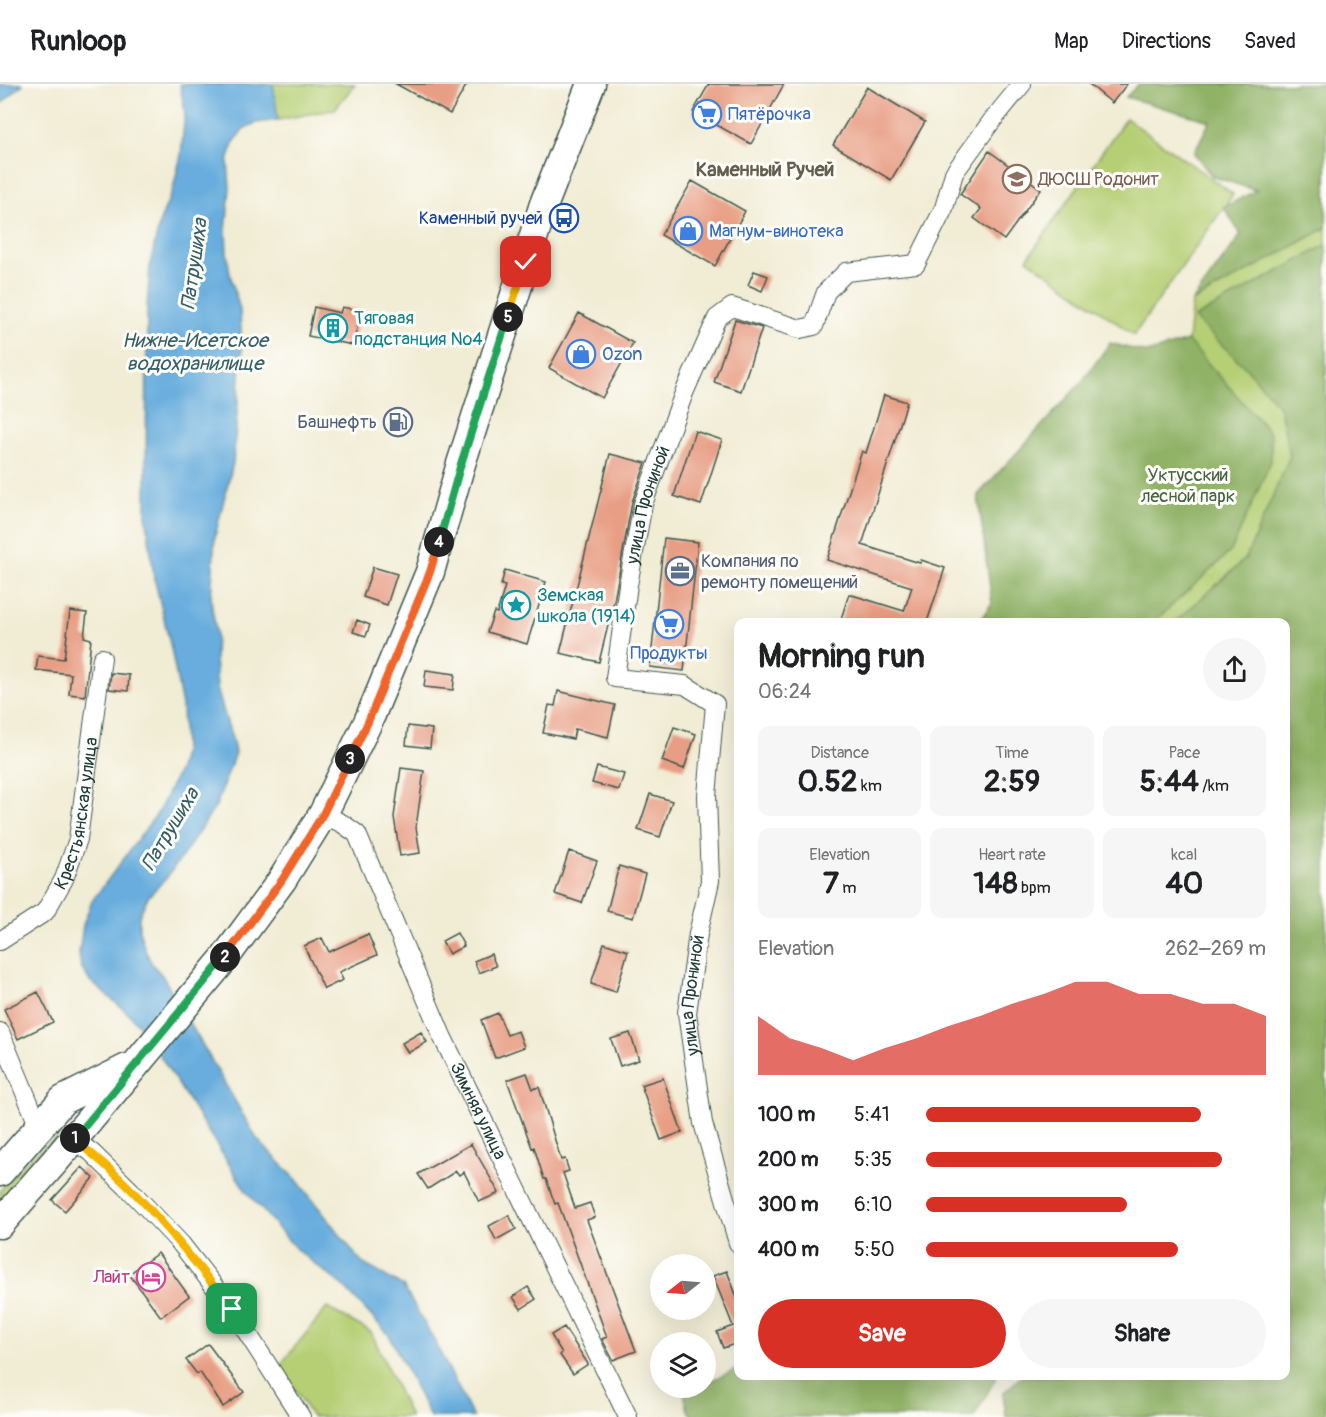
<!DOCTYPE html>
<meta charset="utf-8">
<style>
:root{--surface:#fff;--page:#f6f6f6;--text:#202124;--muted:#757577;--line:#e0e0e0;--accent:#d93025}
body{margin:0;font-family:Pangolin,sans-serif;background:var(--page);color:var(--text);height:100vh;display:flex;flex-direction:column;font-size:22px;white-space:nowrap}
*{box-sizing:border-box;margin:0}
p{font-size:20px;color:var(--muted)}
.icon{flex:none;width:33px;height:33px;fill:none;stroke:currentColor;stroke-width:2;stroke-linecap:round;stroke-linejoin:round}
.map{position:relative;flex:1;overflow:hidden}
.panel{position:absolute;left:734px;top:534px;width:556px;height:762px;display:flex;flex-direction:column;background:var(--surface);border-radius:12px;box-shadow:0 6px 24px #0002}
.panel>*{flex:none}
.needle{width:39px;rotate:253deg}
.tools{position:absolute;left:650px;top:1170px;display:grid;gap:12px}
.tools a{display:grid;place-items:center;width:66px;height:66px;border-radius:50%;background:var(--surface);box-shadow:0 6px 24px #0002;font-size:30px}
.pin{position:absolute;display:grid;place-items:center;width:51px;height:51px;color:#fff;margin:-26px;border-radius:12px;box-shadow:0 3px 9px #0006}
.km{position:absolute;width:30px;height:30px;margin:-15px;border-radius:50%;background:#222;color:#fff;font-size:16px;line-height:30px;text-align:center}
.round{display:grid;place-items:center;flex:none;width:63px;height:63px;border-radius:32px;background:var(--page)}
.head{display:flex;align-items:center;justify-content:space-between;height:102px;padding:0 24px}
h1{font-size:33px;font-weight:800;line-height:45px}
.stats{display:grid;grid-template-columns:repeat(3,1fr);gap:9px;height:102px;padding:6px 24px}
.stats div{display:grid;align-content:center;border-radius:12px;background:var(--page);text-align:center}
.stats b{font-size:30px;font-weight:800}
.stats small{font-size:16px;font-weight:400}
.stats p{font-size:16px}
.chart{height:168px;padding:12px 24px}
.chart p{display:flex;justify-content:space-between}
.chart svg{width:100%;height:108px;margin-top:6px;fill:var(--accent);opacity:.7}
.cta{display:flex;gap:12px;margin-top:auto;padding:12px 24px}
.cta a{flex:1;height:69px;border-radius:36px;background:var(--accent);color:#fff;font-size:24px;font-weight:800;line-height:69px;text-align:center}
.cta a+a{background:var(--page);color:var(--text)}
ul{padding:0 24px;list-style:none;font-size:20px}
li{display:grid;grid-template-columns:96px 72px 1fr;align-items:center;height:45px}
li i{height:15px;border-radius:8px;background:var(--accent)}
header{display:flex;align-items:center;gap:36px;box-sizing:border-box;height:84px;padding:0 30px;background:var(--surface);border-bottom:2px solid var(--line)}
header strong{font-size:28px}
nav{display:flex;gap:33px;margin-inline-start:auto;font-size:21px}
.map>svg:first-child{display:block}
</style>
<header>
<strong>Runloop</strong>
<nav><a>Map</a><a>Directions</a><a>Saved</a></nav>
</header>
<div class="map">
<svg width="1326" height="1333" viewBox="0 0 1326 1333">
<rect width="100%" height="100%" fill="#fdfcf7"/>
<filter id="ink" filterUnits="userSpaceOnUse"><feTurbulence type="fractalNoise" baseFrequency=".0167" numOctaves="2"/><feDisplacementMap in="SourceGraphic" scale="12" xChannelSelector="R" yChannelSelector="G"/><feConvolveMatrix kernelMatrix="1 2 1 2 8 2 1 2 1" color-interpolation-filters="sRGB"/></filter>
<filter id="wash" filterUnits="userSpaceOnUse"><feTurbulence type="fractalNoise" baseFrequency=".008" numOctaves="4" result="noise"/><feDisplacementMap in="SourceGraphic" scale="24" xChannelSelector="R" yChannelSelector="G"/><feGaussianBlur stdDeviation="1.35" result="paint"/><feColorMatrix in="noise" values="0 0 0 0 0 0 0 0 0 0 0 0 0 0 0 0 0 1.4 0 .05"/><feComposite in="paint" operator="in"/></filter>
<g filter="url(#wash)">
<rect width="100%" height="100%" fill="#f1ecd4"/>
<path fill="#b6cf74" stroke="#6a8654" stroke-width="1.5" d="M273,0H355L335,25L278,36Z
M1139,0H1326V1333H1006L1003,1309L1022,1292H1286V538H979L992,519L978,411L1082,298L1110,259L1147,269L1188,257L1192,218L1241,151L1224,123L1134,251L1027,175L1126,34L1233,110L1225,123L1257,107L1212,92L1194,69L1210,37L1126,13Z
M64,1047L0,1119V1107L24,1079Z
M327,1224L371,1248L410,1333H312L280,1281Z"/>
<path fill="#90b266" stroke="#58784d" stroke-width="1.5" d="M1139,0H1326V144L1192,218L1241,151L1224,123L1257,106L1212,92L1194,69L1210,37L1126,13Z
M1326,161V1333H1006L1003,1309L1022,1292H1286V538H1175L1246,474L1290,372L1280,324L1251,289L1194,234Z
M1188,257L1271,350V377L1231,467L1154,538H979L992,519L978,411L1082,298L1110,259L1147,269Z
M737,1285L738,1292H769L797,1297L803,1292H997L974,1333H693L688,1327L684,1308L695,1304H705V1299Z"/>
<path fill="#67addd" stroke="#437588" stroke-width="1.5" d="M0,0H23L0,21Z
M180,0H273L278,36L256,39L243,45L233,60L228,78L230,104L226,147L227,169L230,190L240,226L242,268L233,379L215,452L211,515L216,549L215,574L217,605L233,658L235,669L216,722L186,767L167,793L148,813L139,832V845L145,866L152,880L162,891L257,1055L297,1096L362,1179L403,1202L434,1256L473,1333H430L389,1251L343,1202L297,1166L246,1107L150,956L130,931L89,896L81,882L79,870L83,841L92,817L159,727L179,685L184,665L182,622L171,564L154,493L146,430L147,224L150,180L160,137L173,105L181,71L185,29Z"/>
<g id="blocks">
<path fill="#e89e84" d="M396,0H467L450,30Z
M709,0H784L751,60L693,28Z
M1089,0H1127L1112,19Z
M867,3L925,38L891,96L833,61Z
M989,67L1041,105L1004,156L974,134L981,125L960,110Z
M692,97L745,127L715,182L661,151Z
M754,187L768,192L762,207L748,201Z
M314,223L340,229L342,223L361,227L353,261L308,252Z
M579,229L633,259L602,314L549,284Z
M735,236L762,244L741,307L714,298Z
M884,311L907,318L862,461L920,479L921,476L945,484L928,535L930,538H840L849,510L904,527L912,503L827,476L862,367L866,369Z
M695,347L722,356L701,421L674,412Z
M610,370L646,379L632,418L614,517L599,578L560,569Z
M664,454L698,458L684,587L650,583Z
M373,483L397,490L387,521L363,513Z
M505,486L546,498L527,560L487,548L494,528L497,529L505,502L501,501Z
M70,527L87,529L84,553L91,555L85,612L69,610L71,590L36,586L38,572L64,575Z
M357,536L370,541L366,552L353,548Z
M426,586L455,590L453,606L424,603Z
M111,589L129,591L128,607L109,605Z
M558,607L615,621L608,653L575,645L573,655L543,649L549,621L555,622Z
M408,642L432,645L430,664L406,661Z
M674,643L696,650L684,685L662,677Z
M597,683L624,690L619,706L592,699Z
M401,684L424,687L416,743L420,769L400,772L394,733Z
M650,710L672,717L660,753L638,746Z
M569,767L597,777L582,819L555,810Z
M619,782L645,790L633,834L607,827Z
M457,849L464,862L449,870L442,857Z
M368,850L377,871L339,888L343,896L324,905L304,862L322,854L329,868Z
M604,859L628,867L616,908L591,900Z
M491,870L496,882L479,889L474,877Z
M38,908L53,938L18,955L4,925Z
M498,929L507,951L518,947L524,963L495,974L481,936Z
M421,948L427,958L408,969L402,959Z
M630,949L639,976L620,982L611,955Z
M527,989L533,1005L539,1003L561,1076L565,1075L569,1087L563,1089L575,1124L590,1119L595,1133L587,1136L636,1267L613,1276L602,1255L607,1253L558,1119L555,1120L546,1095H544L534,1063L532,1064L507,996Z
M663,994L682,1048L661,1056L641,1001Z
M471,1060L499,1109L479,1118L464,1088L459,1091L456,1087L428,1105L418,1090Z
M82,1083L94,1094L65,1127L52,1116Z
M509,1131L516,1145L496,1156L489,1142Z
M158,1169L189,1212L161,1233L129,1190Z
M727,1187L738,1216V1251H736L738,1259L723,1264L717,1248L733,1242L713,1192Z
M528,1203L536,1215L521,1225L513,1213Z
M564,1243L588,1280L573,1290L560,1271L562,1269L551,1251Z
M208,1260L244,1308L223,1323L200,1288L197,1290L186,1276Z"/>
</g>
</g>
<g filter="url(#ink)">
<use href="#blocks" fill-opacity="0" stroke="#3e574c" stroke-width="1.5"/>
<g fill="none" stroke-linecap="round" stroke-linejoin="round">
<g stroke="#3e574c" stroke-width="20">
<g id="street">
<path id="s1" d="M323,730L343,740L357,750L442,952L628,1333"/>
<path id="s2" d="M0,857L45,828L64,795L78,755L102,574"/>
<path d="M0,948L39,1043"/>
<path d="M74,1056L91,1068L131,1107L181,1160L232,1225L301,1333"/>
<path id="s3" d="M738,1159L703,1039L687,929L698,850L710,797L707,712L715,620L685,601L615,594L628,501L643,420L684,309L717,234L732,223L800,245L814,242L826,208L846,188L916,180L944,124L954,89L991,38L1022,0"/>
</g>
</g>
<g stroke="#3e574c" stroke-width="31">
<path id="primary" d="M0,1088L63,1016L127,984
M0,1140L56,1076L224,875L282,796L323,730L368,638L430,488L460,383L544,120L591,0"/>
</g>
<use href="#street" stroke="#fff" stroke-width="18"/>
<use href="#primary" stroke="#fff" stroke-width="28"/>
</g>
</g>
<g fill="none" stroke-linecap="round" stroke-linejoin="round" filter="url(#ink)">
<g stroke="#fff" stroke-width="12">
<path id="split-1" d="M75,1054L74,1056C136,1101 185,1165 232,1225"/>
</g>
<g stroke="#fff" stroke-width="12">
<path id="split-2" d="M75,1054L225,873"/>
</g>
<g stroke="#fff" stroke-width="12">
<path id="split-3" d="M225,873L282,796L323,730L350,675"/>
</g>
<g stroke="#fff" stroke-width="12">
<path id="split-4" d="M350,675L368,638L430,488L439,458"/>
</g>
<g stroke="#fff" stroke-width="12">
<path id="split-5" d="M439,458L460,383L508,233"/>
</g>
<g stroke="#fff" stroke-width="12">
<path id="split-6" d="M508,233L526,178"/>
</g>
<use href="#split-1" stroke="#f5b400" stroke-width="8"/>
<use href="#split-2" stroke="#22a559" stroke-width="8"/>
<use href="#split-3" stroke="#f0652b" stroke-width="8"/>
<use href="#split-4" stroke="#f0652b" stroke-width="8"/>
<use href="#split-5" stroke="#22a559" stroke-width="8"/>
<use href="#split-6" stroke="#f5b400" stroke-width="8"/>
</g>
<defs>
<g id="supermarket-ring" transform="scale(1.5)"><circle r="9.5" fill="#fdfcf7" stroke="#3f7fe0" stroke-width="1.5"/><path d="M-6-5.5h2.5l.6 2H6L4.5 2H-2.5L-4.4-4H-6ZM-1.5 3.2a1.3 1.3 0 1 0 .1 0ZM3 3.2a1.3 1.3 0 1 0 .1 0Z" fill="#3f7fe0"/></g>
<g id="school-ring" transform="scale(1.5)"><circle r="9.5" fill="#fdfcf7" stroke="#8d6e63" stroke-width="1.5"/><path d="M0-5L7-2L0 1L-7-2ZM-4 1L0 2.5L4 1V4Q0 6-4 4Z" fill="#8d6e63"/></g>
<g id="bus-ring" transform="scale(1.5)"><circle r="9.5" fill="#fdfcf7" stroke="#1a4fb4" stroke-width="1.5"/><path d="M-5-6H5V4H4V6H2V4H-2V6H-4V4H-5ZM-3.5-4V0h7V-4ZM-3.5 1.2v1.5H-2V1.2ZM2 1.2v1.5H3.5V1.2Z" fill="#1a4fb4"/></g>
<g id="shop-ring" transform="scale(1.5)"><circle r="9.5" fill="#fdfcf7" stroke="#3f7fe0" stroke-width="1.5"/><path d="M-5-2.5h2.3a2.7 3.5 0 0 1 5.4 0H5L5.5 6h-11ZM-1.5-2.5h3a1.5 2.3 0 0 0-3 0Z" fill="#3f7fe0"/></g>
<g id="building-ring" transform="scale(1.5)"><circle r="9.5" fill="#fdfcf7" stroke="#0f9aa8" stroke-width="1.5"/><path d="M-4-6H4V6H1V3H-1V6H-4ZM-2.5-4.3h1.7v1.8h-1.7ZM.8-4.3h1.7v1.8H.8ZM-2.5-1h1.7V.8h-1.7ZM.8-1h1.7V.8H.8Z" fill="#0f9aa8"/></g>
<g id="fuel-ring" transform="scale(1.5)"><circle r="9.5" fill="#fdfcf7" stroke="#5c6f8a" stroke-width="1.5"/><path d="M-5.5-6h7V0h2V4h1.3V-2.5L3-4.5l.8-.8L6-3V5H2.5V1h-1V6h-7ZM-4.2-4.7v3.2H.2V-4.7Z" fill="#5c6f8a"/></g>
<g id="office-ring" transform="scale(1.5)"><circle r="9.5" fill="#fdfcf7" stroke="#5c6f8a" stroke-width="1.5"/><path d="M-6-3h4V-5.5h4V-3h4V5H-6ZM-1-4.5V-3h2v-1.5ZM-6 0V1H6V0Z" fill="#5c6f8a"/></g>
<g id="sight-ring" transform="scale(1.5)"><circle r="9.5" fill="#fdfcf7" stroke="#0f9aa8" stroke-width="1.5"/><path d="M0-6L1.8-2.2L6-1.7L2.9 1.2L3.7 5.4L0 3.3L-3.7 5.4L-2.9 1.2L-6-1.7L-1.8-2.2Z" fill="#0f9aa8"/></g>
<g id="hotel-ring" transform="scale(1.5)"><circle r="9.5" fill="#fdfcf7" stroke="#d1479c" stroke-width="1.5"/><path d="M-6-4.5h1.5V1H6V5H4.5V3h-9V5H-6ZM-4 0a1.8 1.8 0 1 1 3.6 0ZM.5 0V-2.5h3Q6-2.5 6 0Z" fill="#d1479c"/></g>
</defs>
<g fill-rule="evenodd">
<use href="#supermarket-ring" x="707" y="30"/>
<use href="#school-ring" x="1017" y="95"/>
<use href="#bus-ring" x="564" y="134"/>
<use href="#shop-ring" x="688" y="147"/>
<use href="#building-ring" x="333" y="244"/>
<use href="#shop-ring" x="581" y="270"/>
<use href="#fuel-ring" x="398" y="338"/>
<use href="#office-ring" x="680" y="487"/>
<use href="#sight-ring" x="516" y="521"/>
<use href="#supermarket-ring" x="669" y="540"/>
<use href="#hotel-ring" x="151" y="1193"/>
</g>
<g text-anchor="middle" dominant-baseline="central" stroke-width="6" stroke-linejoin="round" paint-order="stroke">
<g font-size="18" fill="#366cbe" stroke="#fdfcf7" text-anchor="start">
<text x="728" y="30">Пятёрочка</text>
<text x="709" y="147">Магнум-винотека</text>
<text x="602" y="270">Ozon</text>
<text x="669" y="569" text-anchor="middle">Продукты</text>
</g>
<g font-size="18" fill="#785e54" stroke="#fdfcf7" text-anchor="start">
<text x="1038" y="95">ДЮСШ Родонит</text>
</g>
<g font-size="18" fill="#164399" stroke="#fdfcf7" text-anchor="end">
<text x="543" y="134">Каменный ручей</text>
</g>
<g font-size="18" fill="#0d838f" stroke="#fdfcf7" text-anchor="start">
<text x="354" y="234">Тяговая<tspan x="354" dy="21">подстанция №4</tspan></text>
<text x="537" y="511">Земская<tspan x="537" dy="21">школа (1914)</tspan></text>
</g>
<g font-size="18" fill="#4e5e75" stroke="#fdfcf7" text-anchor="end">
<text x="377" y="338">Башнефть</text>
<text x="701" y="477" text-anchor="start">Компания по<tspan x="701" dy="21">ремонту помещений</tspan></text>
</g>
<g font-size="18" fill="#456244" stroke="#fdfcf7">
<text x="1188" y="391">Уктусский<tspan x="1188" dy="21">лесной парк</tspan></text>
</g>
<g font-size="18" fill="#1f3d34" stroke="#fdfcf7">
<text stroke="none"><textPath href="#s3" startOffset="830">улица Прониной</textPath></text>
<text stroke="none"><textPath href="#s2" startOffset="159">Крестьянская улица</textPath></text>
<text stroke="none"><textPath href="#s3" startOffset="254">улица Прониной</textPath></text>
<text stroke="none"><textPath href="#s1" startOffset="342">Зимняя улица</textPath></text>
</g>
<g font-size="18" fill="#b23c85" stroke="#fdfcf7" text-anchor="end">
<text x="130" y="1193">Лайт</text>
</g>
<g font-size="20" font-weight="bold" fill="#655f50" stroke="#fdfcf7">
<text x="765" y="85">Каменный Ручей</text>
</g>
<g font-size="20" font-style="italic" fill="#355f67" stroke="#fdfcf7">
<text transform="translate(194 180) rotate(-82)">Патрушиха</text>
<text x="195" y="256">Нижне-Исетское<tspan x="195" dy="23">водохранилище</tspan></text>
<text transform="translate(170 745) rotate(-59)">Патрушиха</text>
</g>
</g>
</svg>
<div class="tools">
<a><svg class="needle" viewBox="-14 -14 28 28"><path d="M0-13l5 13h-10z" fill="#e53935"/><path d="M0 13l5-13h-10z" fill="#757577"/></svg></a>
<a><svg class="icon" aria-label="layers" viewBox="0 0 24 24"><path d="M12 4l9 5-9 5-9-5zM3 14l9 5 9-5"/></svg></a>
</div>
<div class="pin" style="left:232px;top:1225px;background:#1e9e55"><svg class="icon" aria-label="arrive" viewBox="0 0 24 24"><path d="M6 21V4h12l-3 4 3 4H6"/></svg></div>
<div class="pin" style="left:526px;top:178px;background:#d93025"><svg class="icon" aria-label="check" viewBox="0 0 24 24"><path d="M5 12l5 5 9-10"/></svg></div>
<b class="km" style="left:75px;top:1054px">1</b>
<b class="km" style="left:225px;top:873px">2</b>
<b class="km" style="left:350px;top:675px">3</b>
<b class="km" style="left:439px;top:458px">4</b>
<b class="km" style="left:508px;top:233px">5</b>
<section class="panel">
<div class="head"><div><h1>Morning run</h1><p>06:24</p></div><a class="round"><svg class="icon" aria-label="share" viewBox="0 0 24 24"><path d="M12 15V3M7 8l5-5 5 5M5 13v7h14v-7"/></svg></a></div>
<div class="stats">
<div><p>Distance</p><b>0.52<small> km</small></b></div>
<div><p>Time</p><b>2:59</b></div>
<div><p>Pace</p><b>5:44<small> /km</small></b></div>
</div>
<div class="stats">
<div><p>Elevation</p><b>7<small> m</small></b></div>
<div><p>Heart rate</p><b>148<small> bpm</small></b></div>
<div><p>kcal</p><b>40</b></div>
</div>
<div class="chart"><p><span>Elevation</span>262–269 m</p>
<svg viewBox="0 0 160 44" preserveAspectRatio="none"><path d="M0 44V20L10 29L20 33L30 38L40 33L50 29L60 24L70 20L80 15L90 11L100 6L110 6L120 11L130 11L140 15L150 15L160 20V44z"/></svg>
</div>
<ul>
<li><b>100 m</b>5:41<i style="width:81%"></i></li>
<li><b>200 m</b>5:35<i style="width:87%"></i></li>
<li><b>300 m</b>6:10<i style="width:59%"></i></li>
<li><b>400 m</b>5:50<i style="width:74%"></i></li>
</ul>
<div class="cta"><a>Save</a><a>Share</a></div>
</section>
</div>
